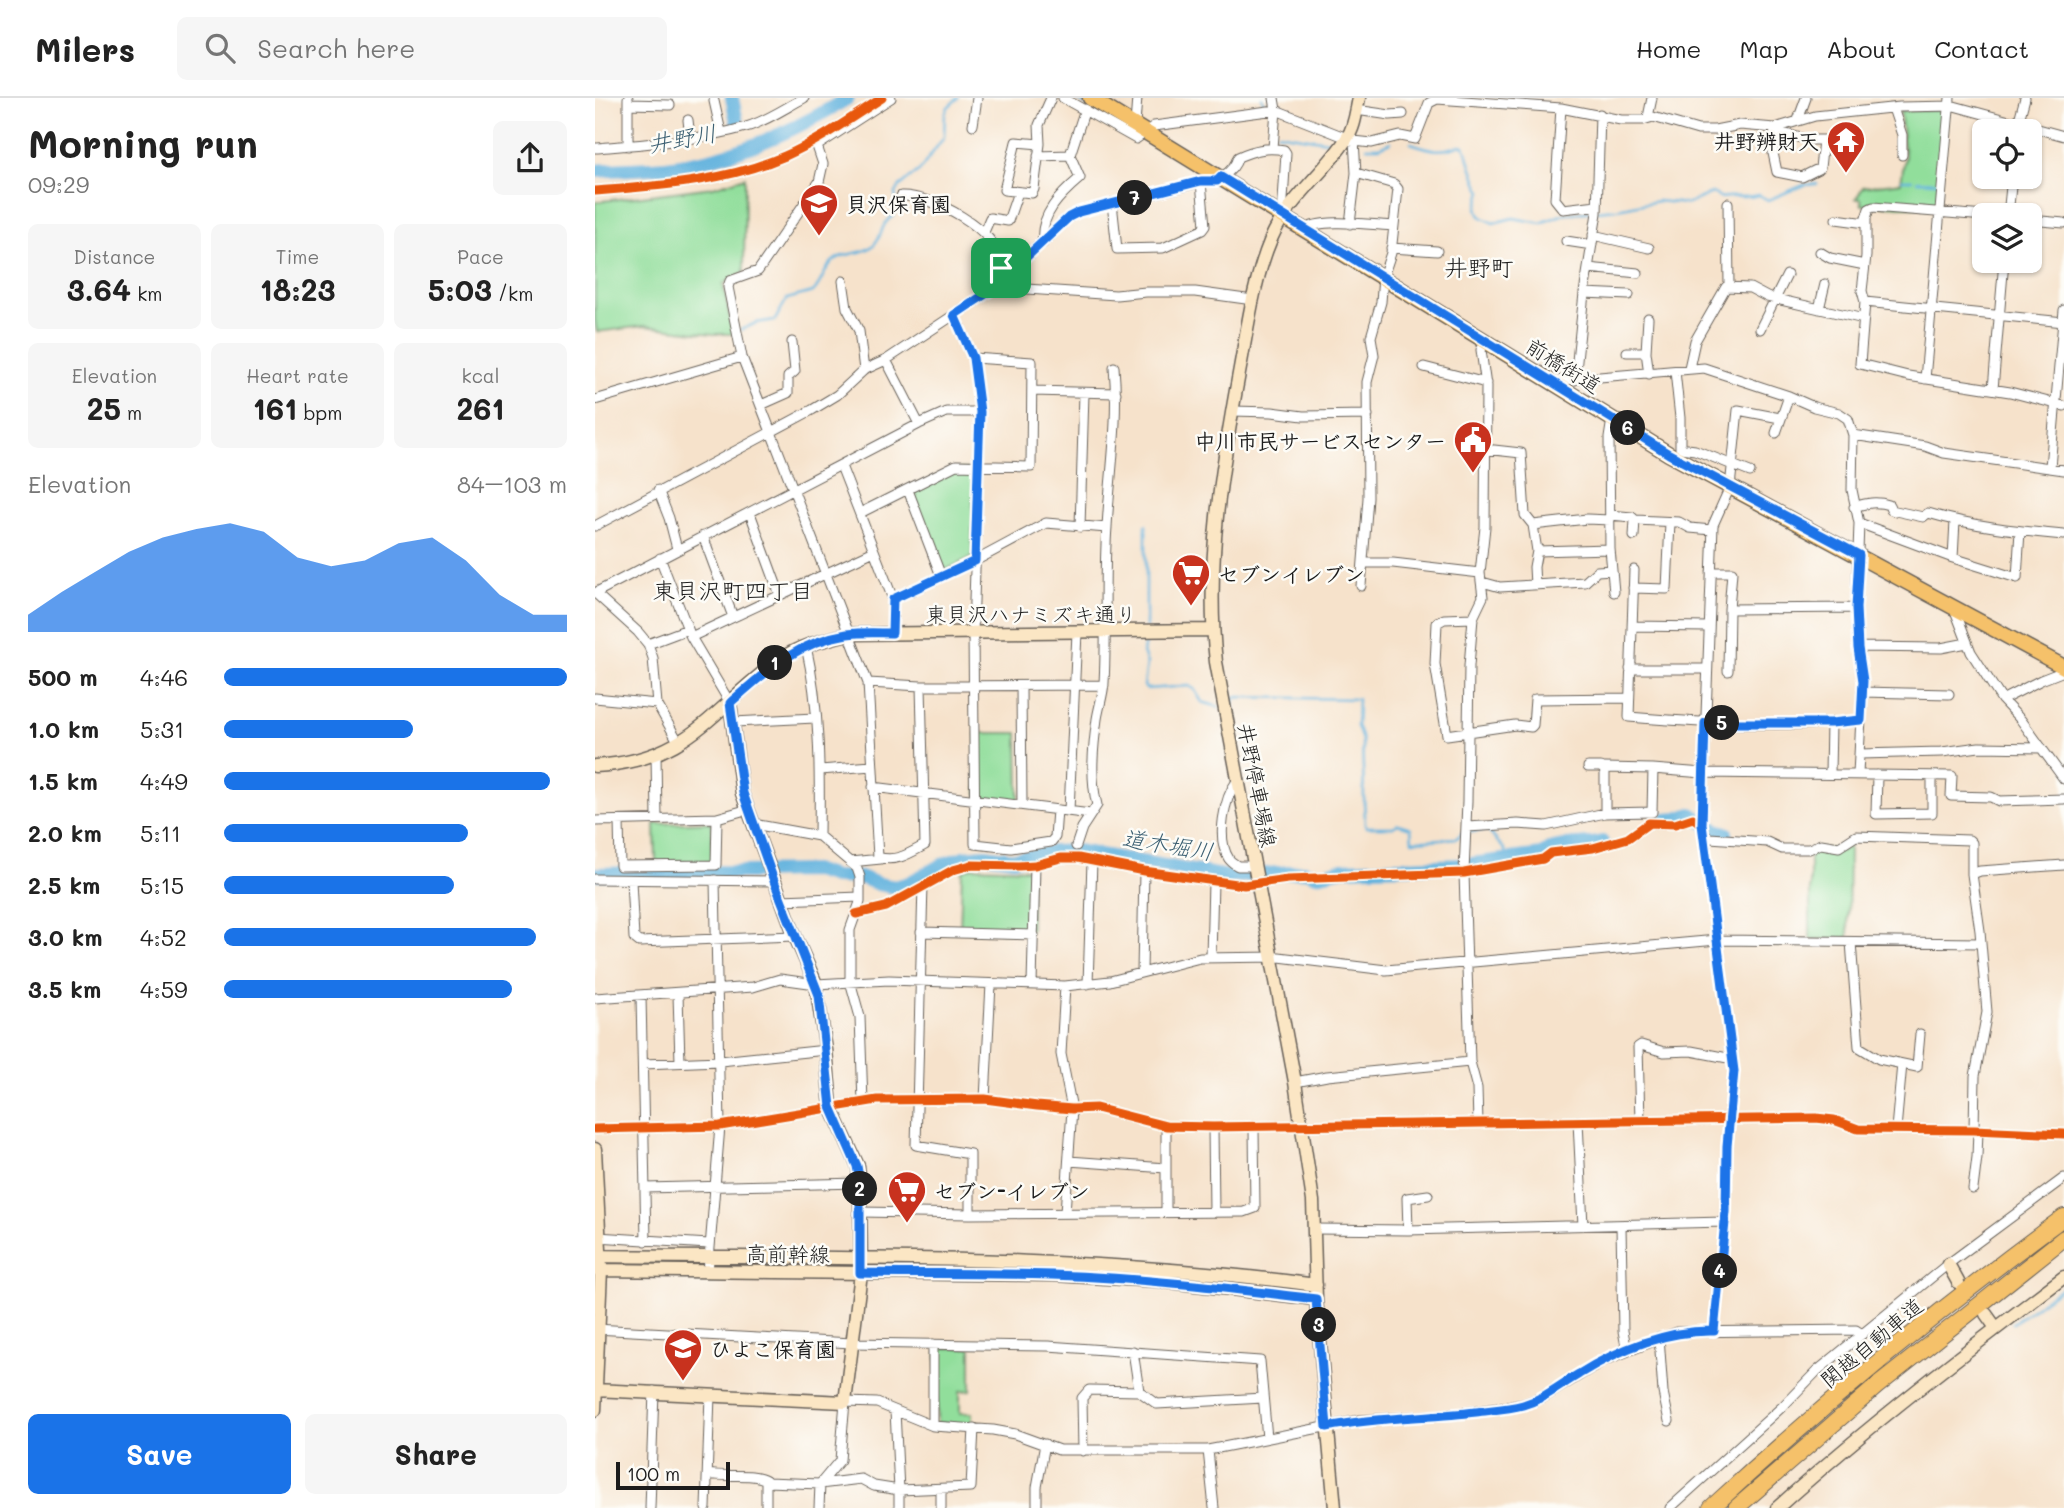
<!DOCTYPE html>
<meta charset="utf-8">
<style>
:root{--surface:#fff;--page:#f6f6f6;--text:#222;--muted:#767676;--line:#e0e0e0;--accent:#1a73e8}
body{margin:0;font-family:Mali,"Klee One",sans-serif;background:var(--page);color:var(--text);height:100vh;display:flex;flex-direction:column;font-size:26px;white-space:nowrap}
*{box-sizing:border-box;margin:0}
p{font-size:23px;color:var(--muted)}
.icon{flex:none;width:38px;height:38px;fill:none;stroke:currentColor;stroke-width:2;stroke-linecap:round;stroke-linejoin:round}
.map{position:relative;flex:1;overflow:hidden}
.panel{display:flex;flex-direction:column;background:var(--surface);width:595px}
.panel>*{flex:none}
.buttons{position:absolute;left:1377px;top:21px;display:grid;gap:14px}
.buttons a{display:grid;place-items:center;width:70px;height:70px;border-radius:10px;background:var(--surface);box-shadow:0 2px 5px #0004;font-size:35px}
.scale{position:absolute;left:21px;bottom:18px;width:114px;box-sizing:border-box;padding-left:7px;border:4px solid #1c1c1c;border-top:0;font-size:19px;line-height:24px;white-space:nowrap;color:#1c1c1c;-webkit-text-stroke:5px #fdfcf7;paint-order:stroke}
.pin{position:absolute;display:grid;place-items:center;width:60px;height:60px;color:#fff;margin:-30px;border-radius:14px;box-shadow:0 4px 10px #0006}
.km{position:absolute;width:35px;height:35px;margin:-18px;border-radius:50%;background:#222;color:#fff;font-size:19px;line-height:35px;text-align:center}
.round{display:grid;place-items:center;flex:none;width:74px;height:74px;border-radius:10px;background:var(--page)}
.headline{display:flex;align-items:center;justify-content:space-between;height:119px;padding:0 28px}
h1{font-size:38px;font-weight:800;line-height:52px}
.stats{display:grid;grid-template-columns:repeat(3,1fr);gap:10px;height:119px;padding:7px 28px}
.stats div{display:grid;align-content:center;border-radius:10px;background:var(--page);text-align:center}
.stats b{font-size:30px;font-weight:800}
.stats small{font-size:19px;font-weight:400}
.stats p{font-size:19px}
.chart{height:196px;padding:14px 28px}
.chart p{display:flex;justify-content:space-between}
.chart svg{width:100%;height:126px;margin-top:7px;fill:var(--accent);opacity:.7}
.button{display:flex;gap:14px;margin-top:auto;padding:14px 28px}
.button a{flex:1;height:80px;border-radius:10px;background:var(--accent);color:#fff;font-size:28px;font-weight:800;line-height:80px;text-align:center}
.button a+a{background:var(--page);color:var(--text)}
ul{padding:0 28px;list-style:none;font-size:23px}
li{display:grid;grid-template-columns:112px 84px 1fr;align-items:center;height:52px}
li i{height:18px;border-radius:9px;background:var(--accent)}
header{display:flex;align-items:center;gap:42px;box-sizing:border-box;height:98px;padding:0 35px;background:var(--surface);border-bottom:2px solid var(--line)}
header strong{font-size:33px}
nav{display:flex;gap:38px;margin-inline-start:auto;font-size:24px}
.search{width:490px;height:63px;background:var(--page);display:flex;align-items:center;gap:18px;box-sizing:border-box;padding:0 24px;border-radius:10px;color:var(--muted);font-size:26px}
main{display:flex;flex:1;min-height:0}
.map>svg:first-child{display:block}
</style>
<header>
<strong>Milers</strong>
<div class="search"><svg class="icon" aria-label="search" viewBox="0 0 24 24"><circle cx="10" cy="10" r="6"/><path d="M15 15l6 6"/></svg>Search here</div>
<nav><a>Home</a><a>Map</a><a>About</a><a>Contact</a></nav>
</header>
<main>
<section class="panel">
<div class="headline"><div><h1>Morning run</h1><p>09:29</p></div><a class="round"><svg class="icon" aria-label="share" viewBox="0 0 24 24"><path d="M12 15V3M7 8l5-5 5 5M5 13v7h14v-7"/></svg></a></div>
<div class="stats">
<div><p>Distance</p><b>3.64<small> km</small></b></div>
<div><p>Time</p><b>18:23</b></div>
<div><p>Pace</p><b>5:03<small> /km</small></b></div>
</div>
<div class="stats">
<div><p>Elevation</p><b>25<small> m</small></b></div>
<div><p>Heart rate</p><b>161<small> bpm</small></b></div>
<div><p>kcal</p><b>261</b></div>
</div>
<div class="chart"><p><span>Elevation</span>84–103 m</p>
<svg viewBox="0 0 160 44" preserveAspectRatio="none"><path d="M0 44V38L10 30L20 23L30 16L40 11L50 8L60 6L70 9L80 18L90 21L100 19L110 13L120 11L130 19L140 31L150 38L160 38V44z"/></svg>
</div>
<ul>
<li><b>500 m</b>4:46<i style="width:100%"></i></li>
<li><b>1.0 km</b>5:31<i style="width:55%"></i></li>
<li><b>1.5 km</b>4:49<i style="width:95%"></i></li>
<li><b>2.0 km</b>5:11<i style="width:71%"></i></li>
<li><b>2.5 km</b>5:15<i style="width:67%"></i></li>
<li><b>3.0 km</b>4:52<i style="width:91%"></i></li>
<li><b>3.5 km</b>4:59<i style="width:84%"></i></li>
</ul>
<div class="button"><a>Save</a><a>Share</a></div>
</section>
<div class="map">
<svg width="1469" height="1410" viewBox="0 0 1469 1410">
<rect width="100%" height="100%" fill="#fdfcf7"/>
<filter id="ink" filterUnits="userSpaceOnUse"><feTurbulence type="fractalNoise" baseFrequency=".0143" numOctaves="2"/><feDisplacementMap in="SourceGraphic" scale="14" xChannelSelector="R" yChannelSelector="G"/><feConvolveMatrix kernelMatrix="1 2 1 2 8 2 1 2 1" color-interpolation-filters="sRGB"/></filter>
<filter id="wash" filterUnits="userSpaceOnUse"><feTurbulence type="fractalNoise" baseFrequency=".00686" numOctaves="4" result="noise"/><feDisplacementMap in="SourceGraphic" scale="28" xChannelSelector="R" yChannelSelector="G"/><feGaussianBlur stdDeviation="1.57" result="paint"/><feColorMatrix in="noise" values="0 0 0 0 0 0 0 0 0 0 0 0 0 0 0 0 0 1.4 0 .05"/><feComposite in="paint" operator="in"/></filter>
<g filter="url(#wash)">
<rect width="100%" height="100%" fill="#f6e2cb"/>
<path fill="#91de9b" stroke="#567d5c" stroke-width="2" d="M1347,12L1350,14L1342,107L1338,110L1267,107L1266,101H1261L1268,89L1306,84L1310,58L1305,13Z
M150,79L149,174L128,186L138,236H118L49,228L2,234L0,222V104L118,89Z
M359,371H378L379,373L377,459L349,473L347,471L318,396L319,391Z
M381,635H423L424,701L421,704L384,699L382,696Z
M115,724L117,727V761L114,764H61L60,726Z
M1254,747L1253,842L1215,841V755L1227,750L1247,753Z
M376,769L436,771V831L432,834L365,832L367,773Z
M344,1250H376V1292L365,1293V1315H377V1328L342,1325V1253Z"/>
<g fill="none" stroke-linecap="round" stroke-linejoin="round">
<path stroke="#63b3de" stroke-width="2.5" d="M479,0L532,31
M667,0L670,10
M682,35L745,45
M816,45C837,52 845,55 866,47L869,48C875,60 880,85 887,93L882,110L885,118L898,125L918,120L946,125L969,116L1022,111L1063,103L1092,106L1117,95L1127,100C1139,97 1151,101 1164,97L1173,102L1209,87L1222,86
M772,49H784L796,44
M1307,82H1317
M1322,83L1342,84
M146,232L161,225L180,222L192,201L218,194C229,183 229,166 245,159C256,154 273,156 281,144C289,133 285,127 299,117L301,95L305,88L325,72L349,39L350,16L353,9L363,0
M551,529V427
M551,536L548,555L552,565L549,588L551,591L594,588L599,591L607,604L624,609
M634,611L637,612L640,599L763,601L762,628L767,642L770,727L772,729H798L803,726L816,730L817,743L862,740L868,734
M875,734L892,732L910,752L911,762
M1418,1225L1469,1188"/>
<path stroke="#63b3de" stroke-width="14" d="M137,0L142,24
M0,73C24,71 47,71 71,69C136,62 198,34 253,0
M1070,722L1082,721L1096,716L1121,732L1131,735
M0,776L220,773L239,779L268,780L283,786L300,789L314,785L349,766L369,759L390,757L419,761L459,754L482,753L633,779L710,773L722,777L748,771L870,767L947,757L954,751L968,748L997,746L1007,744"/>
</g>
</g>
<g filter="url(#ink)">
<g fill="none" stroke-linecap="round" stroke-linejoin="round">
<g stroke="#686159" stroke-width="11">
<path id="street" d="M296,0L222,48L228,66L224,84L163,173L135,183L133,189L147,259L273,585L283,759C301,765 315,755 330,747L326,588
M468,0L541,41L559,28L681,12L678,50
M679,0L681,12L752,40
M119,3L126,34
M33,6L75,7
M966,10L960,101L968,111L1002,107
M1298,10L1307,37V57
M761,12L795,17L808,16
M1053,19L1057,0
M93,22L95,39
M1203,22L1211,0
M540,26L542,0
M378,27L382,0
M1180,30L1178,55L1182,74L1207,79L1225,70L1228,42H1214L1180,33
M1421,33L1430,0
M750,42L777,45L805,38L820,41L834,5L842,1L966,10L1026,22H1048L1058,19L1103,32H1120L1145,27L1180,30L1220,18L1305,9L1359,8L1469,38
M445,46L421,44L409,92L437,95L439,91L445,46L444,27L456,0
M33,48V0
M0,50C50,46 102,43 151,29C172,23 190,10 209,0
M443,58L475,57
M761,75L799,86L803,91L796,155L788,179L786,204L776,239L779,257L772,284L773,400L766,488
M306,98C337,97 404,131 406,167C406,173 402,182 401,189
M517,105L522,151L568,150L607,132L610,128L606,84
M1133,105L1134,188
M1413,117L1417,79
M1390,118L1278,109L1274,111L1271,120V158L1267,193L1270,204L1265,266L1313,278L1415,294L1469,308
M1241,121L1271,125
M1435,122L1469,125
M755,126L761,75L759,42
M709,132C725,119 777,127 799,128
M389,134L395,120L413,123L423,94
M998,137L1054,150
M971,143L997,147
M448,145C444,117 466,96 485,80L475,57L490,11
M796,150L842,153
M1225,154L1235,160L1270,167
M406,170L423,167L474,119L484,114L606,84C622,83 638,76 643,59C659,52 671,49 689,52L691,55L687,118
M993,170L1043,175
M248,183L252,210L264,233L269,272
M989,195L1034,197
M1270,204L1469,224
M1224,211L1230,186
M359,217L378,260L385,314L378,535L380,746L416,750L456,744L460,739L462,712
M1053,220L1051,254L1054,276
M1165,231L1192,177
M1032,254H1051
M291,262L324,326
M829,269L891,285
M1094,270L1100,243L1131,189L1155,190L1172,199L1269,221
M1080,273L1085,320V350L1100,352L1155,374
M1330,281L1355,0
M980,282L989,195L1002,115L1005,16
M958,283L1109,270L1194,298L1219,309L1244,315L1253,321L1258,337L1257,392L1264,425L1261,510L1263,549L1268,583L1263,676
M1398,291L1409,163
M437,293L521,295
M0,302L147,259
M166,307L193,295V279L200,273L197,244
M637,313L677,314L708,318L773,317
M1017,321L1014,340L1015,451L1019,494
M1181,335L1194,298
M1258,337L1330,348L1349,355L1469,372
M890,351L926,355L930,417L938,427L942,453L939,469L940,487
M246,368L298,501L297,535
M1455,369L1469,212
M63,392L74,420L82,451
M313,392L346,478
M1259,409C1272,405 1281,403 1294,407L1296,412L1328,419L1333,415C1377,428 1423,433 1469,437
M155,415L185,497
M265,415L361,367L436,369L437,264L378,260
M1015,417L1037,419L1040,422
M1264,425L1358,460L1422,480L1425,433
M938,427L992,421L1015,422
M0,428L217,312L242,297L269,272L291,262L401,189L521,197L551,194H600L658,202
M485,429L489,295
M108,438L138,519
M1039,438L1040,422L1084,424L1095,430L1117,432
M942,453L1015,451
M65,460L96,539L135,605
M1358,460L1360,423
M769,465H798L885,475
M1039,472L1034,619C1110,625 1190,631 1266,622
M1116,474H1137L1134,511
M887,484L905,489L990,484L1002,473L1017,472
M1038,490L1072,491L1075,424
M0,495L324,326L351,314H385
M0,495L43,534L53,546L58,560L62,606L84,645
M298,501L380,463L451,425L512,430
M1359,510L1376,554L1407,602L1426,622L1469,681
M878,520L849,521L842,525L840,566L852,637L920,627L936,629L938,627L940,601L1034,600
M1037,528L1113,529
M96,539L279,453
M53,546L93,531
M211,548C225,610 225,674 224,738
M1263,549L1346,550L1372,545
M1035,571H1112
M1133,573L1134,511L1261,510
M273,585L326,588L509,587
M426,588L427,707
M1267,594L1354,596
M0,600L62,606
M1407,602L1446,582L1469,573
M139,624L220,620
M61,656L62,721
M1264,656L1347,654L1384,649L1447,650
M993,669H1006L1010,673V715
M1009,670L1058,671L1108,675L1357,678L1356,698L1396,699L1404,703L1469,701
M225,672L277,668
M1235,676L1236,625
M1282,677L1281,716L1337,715V678
M642,683C629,700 621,741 634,761C634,762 642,768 643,768H659
M278,689L496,716
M474,713L482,534
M0,723L122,720L154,711
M24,723L25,768L121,767L122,720
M158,726L224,738L262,770L265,779V804L255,832V883L265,919L268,1005
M1107,726L1118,427L1135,389L1143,312L1185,320
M872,729L923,726L951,728L1010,715L1057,714L1058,671
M1108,736L1115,740L1172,744L1187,751H1214L1226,746L1244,749L1261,738L1374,742L1377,745V776L1385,833L1392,914L1380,978L1379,1032
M481,748L487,730L502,707C495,680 498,649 502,621C504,609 508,597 509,585C512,533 508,481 512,429C515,375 524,323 519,269
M255,764L286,761
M1377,776L1385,773L1469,767
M0,781L179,783
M36,782L39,840L44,844L200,838
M328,787L321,1047L375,1056V1116
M186,802L265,799
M261,816L291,809L358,772L376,767L423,768L440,767L466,760H483L549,773L649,787L693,781L869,775L948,761L956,755L998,750L1033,740L1054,725L1080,726L1098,720L1107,726L1139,973L1132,1048L1131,1114L1119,1233
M326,834L439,837
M1256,844L1264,949L1284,961L1322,969L1325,936
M616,859L618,784
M547,874L549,773
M493,886L497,763
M437,887L440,767
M470,888L466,956L477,1011L470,1115
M83,896L85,964
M46,898L51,1143
M0,900L158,889L185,881L221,886L294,882L470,888L515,883L605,860L684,859L791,872L1122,842L1385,845
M48,966L125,963L231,952
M700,984L732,978L875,964
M390,1001L396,886
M983,1023L988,1128
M1045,1023L1043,949L1046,947L1069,954L1096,953L1138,961
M883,1025L882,990L875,964L869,775L872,703L874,568L878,520L888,499L885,475L890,429L891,288L886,252L891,243
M571,1028V1113
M618,1029L619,1114
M0,1031L125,1028L282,1002L390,1001L442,1008L477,1011L501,1010L571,1028L618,1029L1221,1020L1239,1022L1263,1031L1379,1032L1469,1036
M1301,1031L1307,966
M474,1063L571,1070
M50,1090L265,1085
M1378,1091L1382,1059L1383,1032
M266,1114L375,1116L649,1114L660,1110L659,1030
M1026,1128L1028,1233L1032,1253
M721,1131L813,1132L1129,1124
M813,1132L812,1100L833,1097
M2,1139L114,1146
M113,1174L125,1028L120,782
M0,1231L257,1245L453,1248L665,1263L672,1340
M1064,1239L1068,1294L1074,1323
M338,1246V1328
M538,1253L544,1293
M300,1313L304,1392L376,1389L379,1330
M613,1352L619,1410
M488,1353L487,1300L494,1292L544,1293L562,1306L668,1300
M113,1376C131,1380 158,1374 171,1382V1410
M172,1384L225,1386L266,1381L279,1388L304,1392V1410
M346,1391V1410
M55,1410L59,1293
M111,1410L115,1297
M224,1410L225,1386L245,1362L250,1304L282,1305L338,1328L398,1332L420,1336L464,1352H613L765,1322L862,1316L929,1306L949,1299L1006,1264L1082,1234L1261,1232L1267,1236
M442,1410V1389L450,1346
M1075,1410L1188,1308L1222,1273L1353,1166L1469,1080"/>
</g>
<g stroke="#686159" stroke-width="15">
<path id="secondary" d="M0,668C94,663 116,612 183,563C203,548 229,542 253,536L617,532
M0,1051L6,1172L0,1312
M0,1158C240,1161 483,1155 721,1187
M1353,1166L1363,1184
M0,1172L458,1177L566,1183L721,1201
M1391,1216L1401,1230
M0,1292L250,1304L266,1175L265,1085L263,1068L236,1009L231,952L221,886L200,838L147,695L135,605
M740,1410L721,1201L718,1103L700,984L621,564C610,466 627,367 645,270C653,227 659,181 676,141C693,101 729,76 752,40C760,29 761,13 764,0
M1182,1410C1273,1328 1371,1253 1469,1179"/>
</g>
<g stroke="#686159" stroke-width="17">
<path id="primary" d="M495,0L1074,356L1469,569"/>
</g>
<g stroke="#686159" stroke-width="18">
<path id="highway" d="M1116,1410C1228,1307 1346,1209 1469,1119
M1141,1410L1282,1288L1469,1140"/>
</g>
<use href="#street" stroke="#fff" stroke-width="9"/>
<use href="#secondary" stroke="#fbe6c4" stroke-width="12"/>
<use href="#primary" stroke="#f5c16b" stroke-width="14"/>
<use href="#highway" stroke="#f5c16b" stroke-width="16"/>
<g stroke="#fdfcf7" stroke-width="13">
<path id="cycleway" d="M0,93C64,88 130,84 190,58C224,43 256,20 287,0
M261,816L291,809L358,772L376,767L423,768L440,767L466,760H483L549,773L649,787L693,781L869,775L948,761L956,755L998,750L1033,740L1054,725L1080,726L1098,720L1107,726L1139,973L1132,1048L1131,1114L1119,1233
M0,1031L125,1028L282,1002L390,1001L442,1008L477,1011L501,1010L571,1028L618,1029L1221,1020L1239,1022L1263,1031L1379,1032L1469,1036"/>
</g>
<use href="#cycleway" stroke="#e8590c" stroke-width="9"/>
</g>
</g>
<g fill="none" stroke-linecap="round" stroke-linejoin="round" filter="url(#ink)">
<g stroke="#fff" stroke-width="14">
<path id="route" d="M626,79L1074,356L1264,457L1261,510L1263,550L1268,583L1266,622L1236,625H1110L1107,726L1139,973L1132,1048L1131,1114L1119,1233C1072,1232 1024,1251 984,1276C965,1287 949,1301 928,1307C913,1311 896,1312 881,1314C831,1320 781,1319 732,1329L721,1201C633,1190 545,1180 457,1177C393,1175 329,1176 265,1175V1085L262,1068L236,1009L224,897L179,783L148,695L135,605C171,573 202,544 252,536C267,534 282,535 297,535L298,501L380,463L385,314L378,260L359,217L401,189L406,170L423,167L474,119L484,114L606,83H622Z"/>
</g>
<use href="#route" stroke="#1a73e8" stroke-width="9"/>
</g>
<defs>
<g id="temple-pin" transform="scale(2.0125)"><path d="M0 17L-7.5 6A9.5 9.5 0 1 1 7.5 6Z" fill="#c8321e" stroke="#fdfcf7"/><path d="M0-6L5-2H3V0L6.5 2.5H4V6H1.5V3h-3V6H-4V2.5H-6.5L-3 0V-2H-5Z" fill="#fff"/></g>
<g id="school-pin" transform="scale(2.0125)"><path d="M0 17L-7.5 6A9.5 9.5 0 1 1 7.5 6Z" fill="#c8321e" stroke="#fdfcf7"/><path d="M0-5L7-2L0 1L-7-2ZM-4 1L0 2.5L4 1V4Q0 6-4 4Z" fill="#fff"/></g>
<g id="civic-pin" transform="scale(2.0125)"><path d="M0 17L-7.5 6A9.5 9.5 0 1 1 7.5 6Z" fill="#c8321e" stroke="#fdfcf7"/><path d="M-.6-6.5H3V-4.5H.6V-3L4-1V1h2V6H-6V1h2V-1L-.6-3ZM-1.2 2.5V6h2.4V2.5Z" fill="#fff"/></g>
<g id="supermarket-pin" transform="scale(2.0125)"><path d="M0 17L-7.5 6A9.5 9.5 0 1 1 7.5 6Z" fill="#c8321e" stroke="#fdfcf7"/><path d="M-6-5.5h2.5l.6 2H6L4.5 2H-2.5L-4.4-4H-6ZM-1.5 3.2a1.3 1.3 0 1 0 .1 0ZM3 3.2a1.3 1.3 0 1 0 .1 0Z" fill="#fff"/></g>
</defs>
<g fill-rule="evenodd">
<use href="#temple-pin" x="1251" y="42"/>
<use href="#school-pin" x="224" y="105"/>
<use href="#civic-pin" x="878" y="342"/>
<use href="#supermarket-pin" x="596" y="475"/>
<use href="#supermarket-pin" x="312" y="1092"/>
<use href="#school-pin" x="88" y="1250"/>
</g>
<g text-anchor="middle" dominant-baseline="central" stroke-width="5" stroke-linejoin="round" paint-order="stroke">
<g font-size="21" font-weight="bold" fill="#1c1c1c" stroke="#fdfcf7" text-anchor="start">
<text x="1224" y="42" text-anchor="end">井野辨財天</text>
<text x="251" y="105">貝沢保育園</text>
<text x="851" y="342" text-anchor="end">中川市民サービスセンター</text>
<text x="623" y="475">セブンイレブン</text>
<text x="339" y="1092">セブン-イレブン</text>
<text x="115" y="1250">ひよこ保育園</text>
</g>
<g font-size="21" fill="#1c1c1c" stroke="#fdfcf7">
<text transform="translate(969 267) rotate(32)">前橋街道</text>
<text x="436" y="515">東貝沢ハナミズキ通り</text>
<text transform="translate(663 687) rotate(79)">井野停車場線</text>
<text transform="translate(193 1155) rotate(1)">高前幹線</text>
<text transform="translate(1276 1244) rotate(-40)">関越自動車道</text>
</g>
<g font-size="23" font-style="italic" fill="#3c6073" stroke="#fdfcf7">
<text transform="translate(87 40) rotate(-10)">井野川</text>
<text transform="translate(573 746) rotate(9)">道木堀川</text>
</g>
<g font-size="23" fill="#1c1c1c" stroke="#fdfcf7">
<text x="884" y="169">井野町</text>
<text x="138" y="492">東貝沢町四丁目</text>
</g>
</g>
</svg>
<div class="buttons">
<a><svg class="icon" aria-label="locate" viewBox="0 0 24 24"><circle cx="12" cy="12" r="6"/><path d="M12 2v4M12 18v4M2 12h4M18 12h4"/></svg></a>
<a><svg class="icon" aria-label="layers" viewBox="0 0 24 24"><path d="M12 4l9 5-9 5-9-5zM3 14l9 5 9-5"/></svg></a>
</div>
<div class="scale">100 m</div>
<div class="pin" style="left:406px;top:170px;background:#1e9e55"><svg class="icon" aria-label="arrive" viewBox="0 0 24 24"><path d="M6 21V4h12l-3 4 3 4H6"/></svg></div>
<b class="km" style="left:180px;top:565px">1</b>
<b class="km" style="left:265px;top:1091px">2</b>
<b class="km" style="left:724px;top:1227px">3</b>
<b class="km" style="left:1125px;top:1173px">4</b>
<b class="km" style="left:1127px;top:625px">5</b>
<b class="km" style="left:1033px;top:330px">6</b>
<b class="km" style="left:540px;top:100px">7</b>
</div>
</main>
